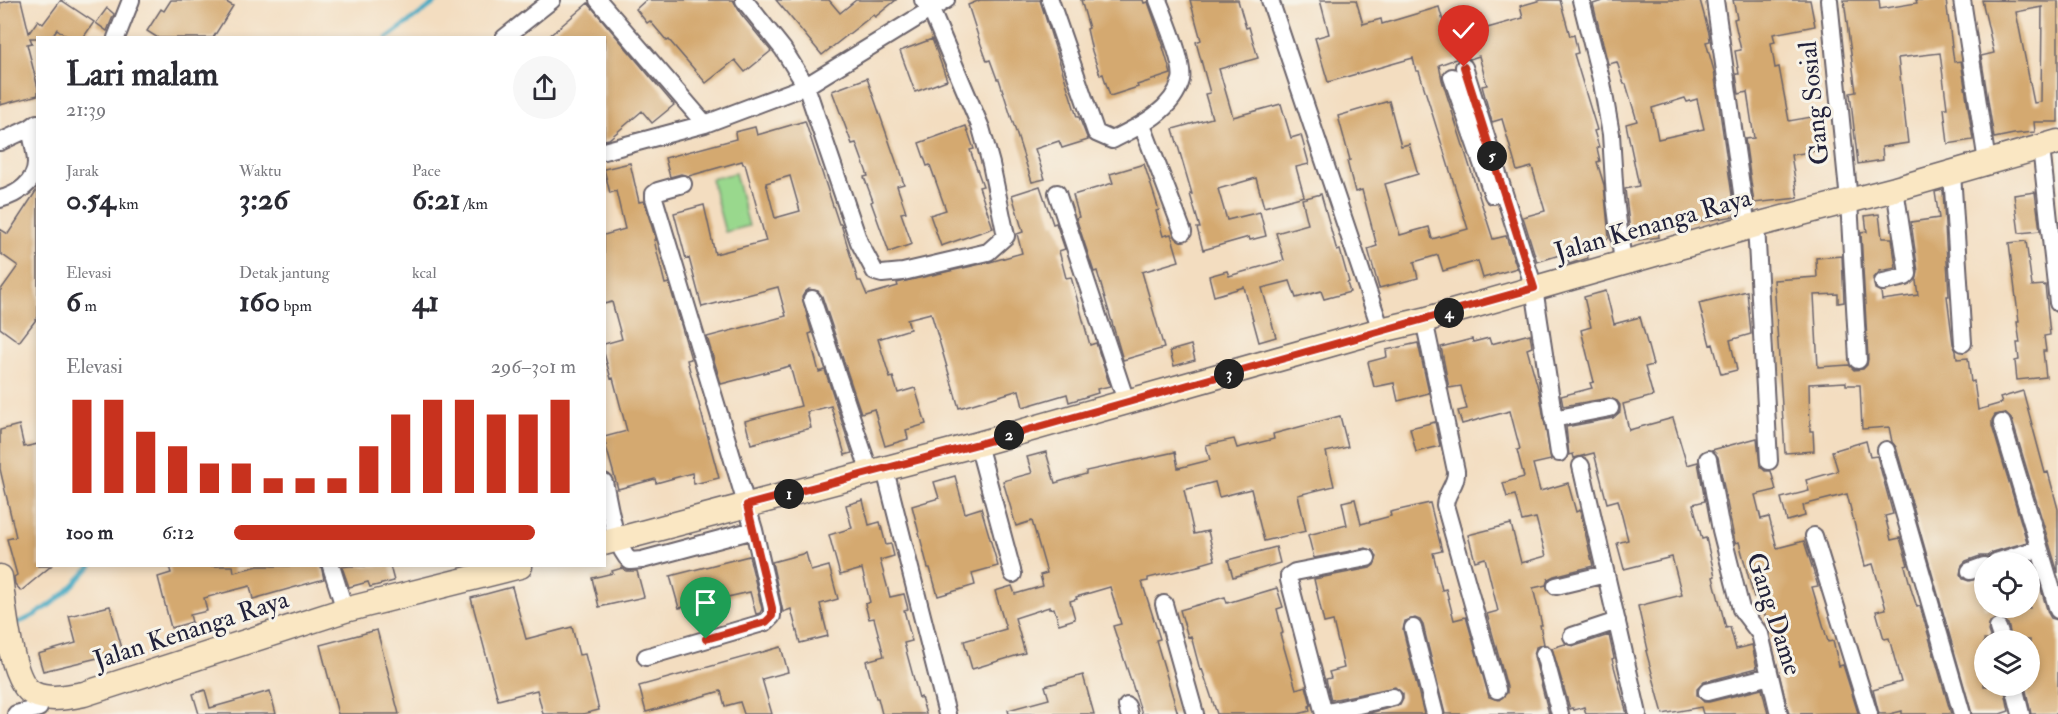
<!DOCTYPE html>
<html lang="id">
<meta charset="utf-8">
<style>
:root{--surface:#fff;--page:#f7f7f7;--text:#2b2b33;--muted:#7c7c81;--accent:#c8321e}
body{margin:0;font-family:"IM FELL Double Pica",serif;background:var(--page);color:var(--text);height:100vh;display:flex;flex-direction:column;font-size:22px;white-space:nowrap}
*{box-sizing:border-box;margin:0}
p{font-size:20px;color:var(--muted)}
.icon{flex:none;width:33px;height:33px;fill:none;stroke:currentColor;stroke-width:2;stroke-linecap:round;stroke-linejoin:round}
.map{position:relative;flex:1;overflow:hidden}
.panel{position:absolute;left:36px;top:36px;width:570px;height:531px;display:flex;flex-direction:column;background:var(--surface);border-radius:0px;box-shadow:0 3px 9px #0003}
.panel>*{flex:none}
.tools{position:absolute;left:1974px;top:552px;display:grid;gap:12px}
.tools a{display:grid;place-items:center;width:66px;height:66px;border-radius:50%;background:var(--surface);box-shadow:0 3px 9px #0003;font-size:30px}
.pin{position:absolute;display:grid;place-items:center;width:51px;height:51px;color:#fff;margin:-62px -26px;border-radius:50% 50% 50% 0;rotate:-45deg;box-shadow:0 0 6px #0007}
.pin .icon{rotate:45deg}
.km{position:absolute;width:30px;height:30px;margin:-15px;border-radius:50%;background:#222;color:#fff;font-size:16px;line-height:30px;text-align:center}
.round{display:grid;place-items:center;flex:none;width:63px;height:63px;border-radius:32px;background:var(--page)}
.summary{display:flex;align-items:center;justify-content:space-between;height:102px;padding:0 30px}
h1{font-size:33px;font-weight:800;line-height:45px}
.metrics{display:grid;grid-template-columns:repeat(3,1fr);gap:9px;height:102px;padding:6px 30px}
.metrics div{display:grid;align-content:center}
.metrics b{font-size:30px;font-weight:800}
.metrics small{font-size:16px;font-weight:400}
.metrics p{font-size:16px}
.chart{height:168px;padding:12px 30px}
.chart p{display:flex;justify-content:space-between}
.chart svg{width:100%;height:108px;margin-top:6px;stroke:var(--accent);stroke-width:6}
ul{padding:0 30px;list-style:none;font-size:20px}
li{display:grid;grid-template-columns:96px 72px 1fr;align-items:center;height:45px}
li i{height:15px;border-radius:8px;background:var(--accent)}
.map>svg:first-child{display:block}
</style>
<div class="map">
<svg width="2058" height="714" viewBox="0 0 2058 714">
<rect width="100%" height="100%" fill="#f7f3e8"/>
<filter id="ink" filterUnits="userSpaceOnUse"><feTurbulence type="fractalNoise" baseFrequency=".0167" numOctaves="2"/><feDisplacementMap in="SourceGraphic" scale="12" xChannelSelector="R" yChannelSelector="G"/><feConvolveMatrix kernelMatrix="1 2 1 2 8 2 1 2 1" color-interpolation-filters="sRGB"/></filter>
<filter id="wash" filterUnits="userSpaceOnUse"><feTurbulence type="fractalNoise" baseFrequency=".008" numOctaves="4" result="noise"/><feDisplacementMap in="SourceGraphic" scale="24" xChannelSelector="R" yChannelSelector="G"/><feGaussianBlur stdDeviation="1.35" result="paint"/><feColorMatrix in="noise" values="0 0 0 0 0 0 0 0 0 0 0 0 0 0 0 0 0 1.4 0 .05"/><feComposite in="paint" operator="in"/></filter>
<g filter="url(#wash)">
<rect width="100%" height="100%" fill="#f3ddc0"/>
<path fill="#99d88d" stroke="#5e7d64" stroke-width="1.5" d="M735,173L749,226L725,232L711,179Z"/>
<g fill="none" stroke-linecap="round" stroke-linejoin="round">
<path stroke="#42a9c2" stroke-width="4.5" d="M387,38L439,0
M14,624C45,614 70,590 91,566"/>
</g>
<g id="blocks">
<path fill="#d4a96f" fill-rule="evenodd" d="M13,0H21L29,33L38,20L43,24L61,0L94,22L83,38H69L57,29L51,38H30L32,43L27,44L38,88V95L0,105V3Z
M171,0H223L233,6L213,38H158L147,31L161,9L164,11Z
M646,0H733L741,14L771,51L745,72L735,60L706,83L669,40L667,41L650,21L647,23L636,9Z
M776,0H829L840,13L856,0H896L875,17L873,15L822,55Z
M980,0H1040L1077,117H1079L1088,140L1062,148L1059,141L1035,149L1045,179L1032,182L999,79H997L990,60L987,61L979,39L968,5Z
M1081,0H1143L1144,3L1148,2L1164,47H1163L1171,74L1137,85L1138,87L1110,96L1103,74L1100,75L1092,51L1087,29L1089,28Z
M1190,0H1238L1246,28L1249,27L1258,58L1219,69L1233,117L1281,104L1291,138L1301,135L1309,164L1296,167L1304,196L1264,207L1256,178L1218,189L1227,220L1260,212L1266,236L1250,240L1249,237L1203,250L1197,228H1200L1190,194H1192L1173,129L1212,118L1205,94L1210,93L1196,42L1201,40Z
M1320,0H1356L1363,24L1381,19L1382,24L1439,7L1448,39L1523,18L1520,6L1541,0H1560L1570,36L1574,35L1578,53L1574,54L1597,130L1594,131L1599,147L1597,148L1600,161L1597,162L1604,185L1609,238L1584,245L1588,258L1569,264L1566,253L1537,262L1523,217L1545,211L1532,167L1517,171L1502,119L1492,122L1482,86L1487,85L1479,56L1470,59L1461,57L1439,65L1442,80L1493,239L1506,236L1517,268L1483,278L1478,261L1443,271L1438,255L1414,262L1418,278L1379,288L1368,249L1377,246L1362,190L1355,192L1347,161L1350,160L1338,116L1389,101L1401,146L1409,144L1418,174L1385,184L1400,235L1429,227L1432,239L1468,229L1419,71H1416L1413,58L1328,82L1315,38L1329,34Z
M1605,0H1700L1709,33L1710,41L1706,42L1714,71L1735,216L1658,229L1659,237L1631,241L1625,189L1639,186L1626,124L1637,121L1626,84H1624L1617,62L1608,64L1593,4ZM1685,98L1687,102L1697,99L1704,129L1658,139L1652,108Z
M1733,0H1810L1815,26L1773,34L1775,42L1771,43L1775,68L1779,67L1789,121L1817,116L1822,150L1791,155L1798,198L1754,203L1745,139L1754,138L1747,92L1739,94L1736,74H1739L1735,51L1741,50L1734,19L1737,18Z
M1844,0H1879L1880,9L1917,3L1916,0H1946L1954,62L1961,61L1973,140L1948,144L1944,108H1947L1940,53L1898,58L1908,143L1882,147L1883,160L1858,164L1850,93L1856,92Z
M1982,0L2058,1V122H2034L2035,132L2014,134L1994,138L1981,56L1994,53ZM2042,7L2041,102L2034,103L2016,12Z
M588,3L674,105L652,123L642,111L609,139L604,140V38H547Z
M107,8L114,14L107,31L96,23Z
M932,39L947,80L915,92L900,51Z
M867,78L904,184L897,186L906,212L901,213L912,244L889,252L871,202L873,201L864,177L868,176L856,143L852,144L832,91Z
M805,121L839,224H841L858,281H861L867,295L898,286L897,283L990,262L1022,253L1017,234L1023,232L1012,195L1040,186L1053,224L1056,223L1065,249L1059,251L1066,278L1071,277L1090,345L1096,343L1110,386L1097,389L1098,393L1069,402L1067,394L1023,407L1019,390L959,408L931,313L907,319L910,329L878,339L890,378L893,377L898,393L915,388L926,424L906,430L908,439L885,446L874,409L861,413L822,296L818,291L809,289L805,292L802,297L812,333L809,334L819,372L825,370L852,453L845,455L831,406L807,412L811,428L751,444L745,421L801,406L790,366L721,384L707,337L786,316L778,287L702,307L689,258L686,259L674,213L704,205L715,254L766,241L745,164H743L742,161L689,176L681,174L670,177L665,158L736,139L735,132L755,127L757,135ZM790,176L800,211L775,218L766,183Z
M966,126L974,149L970,150L983,186L979,187L993,228L941,246L930,215L946,210L930,165L927,166L919,143Z
M630,163L639,202L644,201L656,240H654L665,284L669,283L691,359L687,360L719,478L694,484L692,473L656,483L655,479L618,489L604,439V437L627,431L613,378L611,379L604,353V344L622,339L612,302L604,304V235L625,229L616,191L610,193L604,169Z
M1144,164L1159,210L1156,211L1163,236L1171,234L1179,261L1142,272L1164,348L1123,360L1097,271L1094,272L1076,218L1079,217L1073,195L1113,183L1110,174Z
M38,188V317L19,342L0,328V291L18,266L0,253V229L8,234Z
M1943,190L1949,296H1947L1953,344L1956,351L1957,359L1968,358L1971,382L1974,381L1978,410L2002,403L2000,398L2023,391L2045,473L2048,472L2058,509V573L2012,420L2005,413L1995,415L1992,420V426L2027,542L1993,552L1987,556H1980L1966,561L1962,565L1960,574L1963,579L1969,581L1984,577V608H2030V563L2033,562L2048,613L2051,618L2058,620V714H2031L2025,686H2030V640H2012L2008,624L2000,618L1990,622L1988,631L1991,640H1984V686H2004L2009,711L2000,714H1972L1896,447L1892,442L1889,427L1862,429L1860,385H1846V382L1809,384L1810,431H1813L1814,451L1785,453L1774,280L1817,277L1816,258L1842,256L1844,302L1838,303V294L1814,295L1818,367L1849,365L1854,370L1863,369L1867,365L1868,359L1861,233L1867,232L1865,216L1879,214L1882,238H1892L1896,268L1880,271L1873,279L1875,289L1881,292L1882,300L1918,295L1916,281L1918,272L1911,222L1939,218L1935,192Z
M2035,192L2040,231L2019,233L2014,195Z
M1321,194L1337,251L1340,250L1349,282L1347,283L1350,292L1324,299L1321,291L1296,298L1290,281L1262,288L1276,337L1259,342L1244,287L1214,296L1209,276L1227,271L1229,276L1284,260L1276,233L1308,224L1302,199Z
M2026,241L2032,286L2045,285L2050,335L2044,336L2046,351H2043L2046,377L2017,380L2015,361L2019,360L2017,343H2020L2017,322H2019L2009,243Z
M1606,291L1614,324L1640,317L1653,365L1645,367L1653,396L1623,404L1629,430L1673,418L1687,465L1698,462L1705,501L1693,504L1702,539L1706,538L1709,551L1715,576L1713,577L1726,628L1730,627L1736,649L1752,645L1757,668L1704,682L1697,689V695L1704,702H1709L1762,689L1768,714H1703L1701,707L1663,714L1646,651L1648,650L1638,606L1682,595L1672,557L1624,569L1617,543L1628,540L1618,500L1607,503L1594,453L1574,458L1573,454L1569,455L1566,427L1613,418L1620,412V405L1617,401L1609,398L1563,406L1561,396L1592,388L1590,383L1594,382L1581,330L1591,327L1584,297Z
M1747,291L1751,334L1730,340L1737,370L1721,374L1713,344L1710,345L1699,303Z
M1530,334L1532,347L1527,349L1540,395L1551,460L1533,464L1540,491L1568,483L1576,512L1580,510L1593,566L1554,576L1548,579L1546,585L1533,588L1542,625H1540L1544,644L1536,647L1534,656L1549,714H1445L1423,625L1420,620L1415,618L1405,621L1403,630L1424,714H1366L1400,705L1403,699V694L1395,687L1331,700L1326,679L1331,678L1329,672L1344,668L1333,621L1324,623L1314,579L1370,568L1374,565L1377,557L1374,551L1366,548L1314,558L1308,535L1347,525L1342,502L1355,499L1361,524L1391,516L1390,512L1430,503L1442,551L1433,553L1442,590L1446,589L1454,620L1466,617L1489,697L1499,700L1507,693V687L1487,614L1498,611L1485,558L1475,561L1468,535L1511,524L1521,563L1546,556L1536,518L1522,521L1515,495L1507,497L1503,483L1524,477L1517,450L1520,449L1510,411L1462,424L1458,411L1467,409L1461,386L1449,388L1441,347L1472,339L1473,342L1489,338L1491,344Z
M1418,343L1429,393L1398,401L1394,383L1374,387L1368,362L1387,357L1386,350Z
M1191,345L1195,360L1174,366L1170,351Z
M1340,416L1348,447L1326,452L1334,486L1298,495L1306,531L1264,541L1251,489L1219,497L1215,482L1184,490L1194,534L1208,531L1215,560L1201,564L1202,565L1148,578V581L1142,582L1160,639L1156,640L1178,714H1142L1113,626L1121,624L1110,587L1076,597L1077,599L1070,601L1075,619L1059,624L1054,608L1049,609V607L1015,618L1025,653L972,669L964,641L1006,629L995,591L1012,586L1015,594L1043,586L1040,575L1047,573L1032,521L1016,526L1003,481L1032,473L1027,457L1046,452L1055,483L1086,474V471L1175,452L1178,468L1210,460L1206,445L1234,439L1237,448L1274,439L1273,434Z
M1435,422L1440,446L1416,452L1410,428Z
M19,425L24,447L38,444V566H51L21,591L15,584L14,577L17,575L7,539L16,537L0,469V430Z
M1757,438L1760,466L1765,471H1771L1776,490L1755,495L1761,519L1769,517L1777,548L1804,541L1818,586L1812,587L1822,621L1828,642L1833,641L1839,666L1843,665L1858,713L1789,714L1760,595L1754,597L1739,542L1735,543L1718,457L1712,450Z
M1866,441L1870,457L1877,456L1893,514L1885,516L1891,540L1900,538L1908,565L1905,566L1912,592L1917,607L1920,606L1951,714H1902V711L1890,714H1879L1873,690L1901,682L1889,638L1884,639L1876,611L1886,609L1873,564L1865,566L1847,494L1803,505L1805,516L1787,521L1781,498L1809,491L1806,480L1838,471L1832,451Z
M955,476L965,513L981,508L998,566L972,573L975,585L938,596L930,568H928L912,506L939,498L934,482Z
M863,500L869,525L880,522L886,545L891,544L894,556L880,560L890,597L904,594L908,609L904,610L912,641L904,643L919,698L921,697L926,714H882L878,698H876L866,661L884,656L874,618L869,619L865,604L870,602L862,569L840,575L829,535L852,528L846,505Z
M1276,547L1280,563L1233,577L1228,560Z
M806,553L811,571L829,566L838,599L820,604L828,636L800,643L791,609L783,612L772,562Z
M749,556L762,609L760,613L756,614L750,592L679,608L670,576Z
M169,566H233L234,572L258,566H321L324,579L253,599L250,586L204,598L207,611L190,615L192,622L171,628L158,577L171,573Z
M349,566H390L394,581L370,587L368,582L349,587L342,567Z
M622,568L626,571H637L644,597L599,607L592,578L613,573L612,571Z
M512,587L526,639L572,627L579,655L585,654L599,710L583,714H543L537,690L498,700L471,598Z
M1277,588L1283,607L1277,609L1283,633L1280,634L1296,689L1306,686L1311,705L1309,706L1310,711L1298,714H1217L1202,669L1200,670L1191,636L1188,637L1180,610L1225,597L1227,603Z
M110,606L123,652L43,671L38,654L76,643L69,616Z
M377,630L399,714H338L320,645Z
M1609,635L1614,658L1612,659L1627,714H1586L1584,707L1574,710L1573,708L1570,709L1552,648L1565,644L1575,646Z
M781,647L788,672L762,679L772,714H744L740,702L725,706L721,691L646,712L639,686Z
M1083,675L1094,714H1009L1008,710L1049,699L1045,686Z
M205,690L210,708L270,691L276,714H199L193,694Z"/>
</g>
</g>
<g filter="url(#ink)">
<use href="#blocks" fill-opacity="0" stroke="#6b636a" stroke-width="1.5"/>
<g fill="none" stroke-linecap="round" stroke-linejoin="round">
<g stroke="#6b636a" stroke-width="20">
<path id="street" d="M598,0L705,124
M744,0L783,49L806,86L859,242L875,272L882,274L903,272L988,252L1006,236L991,164L981,128L931,10L923,0
M1050,0L1096,133L1112,140C1138,127 1173,111 1181,80C1185,65 1164,16 1158,0
M1270,0L1381,330
M1581,0L1602,83L1611,134L1615,199L1623,263
M1715,0L1747,228
M1829,0L1849,201L1858,360
M1962,0L1987,162
M116,38L131,0
M504,38L552,0
M1464,67L1534,288L1559,453
M1452,77L1493,195
M1142,125L1183,232
M0,142L30,128L37,123
M2041,147L2058,303
M604,151L705,124L806,86L946,0
M1952,173L1963,343
M1057,193L1126,401
M0,199C17,195 36,182 36,163C36,152 32,139 30,128
M1756,225L1769,461
M1883,282L1905,277L1908,274L1895,189
M812,299L870,473
M1424,320L1456,471C1457,484 1446,492 1445,505L1497,690
M1553,419L1610,408
M2002,423L2058,610
M978,444L1013,574
M1886,450L1962,714
M1708,459L1721,530L1741,609L1760,634L1779,714
M1581,466L1638,714
M885,470L947,714
M604,482C609,503 614,547 630,561L642,560L754,530
M1814,536L1869,714
M1996,562L2038,549
M331,566L345,610
M1970,571L1984,566
M1556,586L1606,574
M1164,604L1195,714
M1413,628L1435,714
M1998,628L2002,640
M1572,636L1617,621
M1544,654L1560,714
M646,657L766,622L772,616V608L754,530L654,198V194L658,191L683,184
M2014,686L2021,714
M1707,692L1770,676
M1127,706L1129,714
M1324,713L1393,697
M16,714L39,708
M1324,714L1289,580V576L1295,572L1367,558"/>
</g>
<g stroke="#6b636a" stroke-width="27">
<path id="secondary" d="M604,543L978,444L1381,330L1424,320L1756,225L1895,189L2058,142
M0,577C4,603 9,683 34,694C49,701 68,697 84,694L345,610L520,566"/>
</g>
<use href="#street" stroke="#fff" stroke-width="16"/>
<use href="#secondary" stroke="#fae7c3" stroke-width="24"/>
</g>
</g>
<g fill="none" stroke-linecap="round" stroke-linejoin="round" filter="url(#ink)">
<g stroke="#fff" stroke-width="12">
<path id="route" d="M706,639L766,622L772,616V608L747,505L978,444L1534,288L1464,67"/>
</g>
<use href="#route" stroke="#c8321e" stroke-width="8"/>
</g>
<g text-anchor="middle" dominant-baseline="central" stroke-width="6" stroke-linejoin="round" paint-order="stroke">
<g font-size="26" fill="#22223b" stroke="#f7f3e8">
<text transform="translate(1814 103) rotate(-96)">Gang Sosial</text>
<text transform="translate(1653 225) rotate(-16)">Jalan Kenanga Raya</text>
<text transform="translate(1774 614) rotate(72)">Gang Dame</text>
<text transform="translate(191 630) rotate(-18)">Jalan Kenanga Raya</text>
</g>
</g>
</svg>
<div class="tools">
<a><svg class="icon" aria-label="locate" viewBox="0 0 24 24"><circle cx="12" cy="12" r="6"/><path d="M12 2v4M12 18v4M2 12h4M18 12h4"/></svg></a>
<a><svg class="icon" aria-label="layers" viewBox="0 0 24 24"><path d="M12 4l9 5-9 5-9-5zM3 14l9 5 9-5"/></svg></a>
</div>
<div class="pin" style="left:706px;top:639px;background:#1e9e55"><svg class="icon" aria-label="arrive" viewBox="0 0 24 24"><path d="M6 21V4h12l-3 4 3 4H6"/></svg></div>
<div class="pin" style="left:1464px;top:67px;background:#d93025"><svg class="icon" aria-label="check" viewBox="0 0 24 24"><path d="M5 12l5 5 9-10"/></svg></div>
<b class="km" style="left:789px;top:494px">1</b>
<b class="km" style="left:1009px;top:435px">2</b>
<b class="km" style="left:1229px;top:374px">3</b>
<b class="km" style="left:1449px;top:313px">4</b>
<b class="km" style="left:1492px;top:156px">5</b>
<section class="panel">
<div class="summary"><div><h1>Lari malam</h1><p>21:39</p></div><a class="round"><svg class="icon" aria-label="share" viewBox="0 0 24 24"><path d="M12 15V3M7 8l5-5 5 5M5 13v7h14v-7"/></svg></a></div>
<div class="metrics">
<div><p>Jarak</p><b>0.54<small> km</small></b></div>
<div><p>Waktu</p><b>3:26</b></div>
<div><p>Pace</p><b>6:21<small> /km</small></b></div>
</div>
<div class="metrics">
<div><p>Elevasi</p><b>6<small> m</small></b></div>
<div><p>Detak jantung</p><b>160<small> bpm</small></b></div>
<div><p>kcal</p><b>41</b></div>
</div>
<div class="chart"><p><span>Elevasi</span>296–301 m</p>
<svg viewBox="0 0 160 44" preserveAspectRatio="none"><path d="M5 44V6M15 44V6M25 44V19M35 44V25M45 44V32M55 44V32M65 44V38M75 44V38M85 44V38M95 44V25M105 44V12M115 44V6M125 44V6M135 44V12M145 44V12M155 44V6"/></svg>
</div>
<ul>
<li><b>100 m</b>6:12<i style="width:88%"></i></li>
</ul>
</section>
</div>
